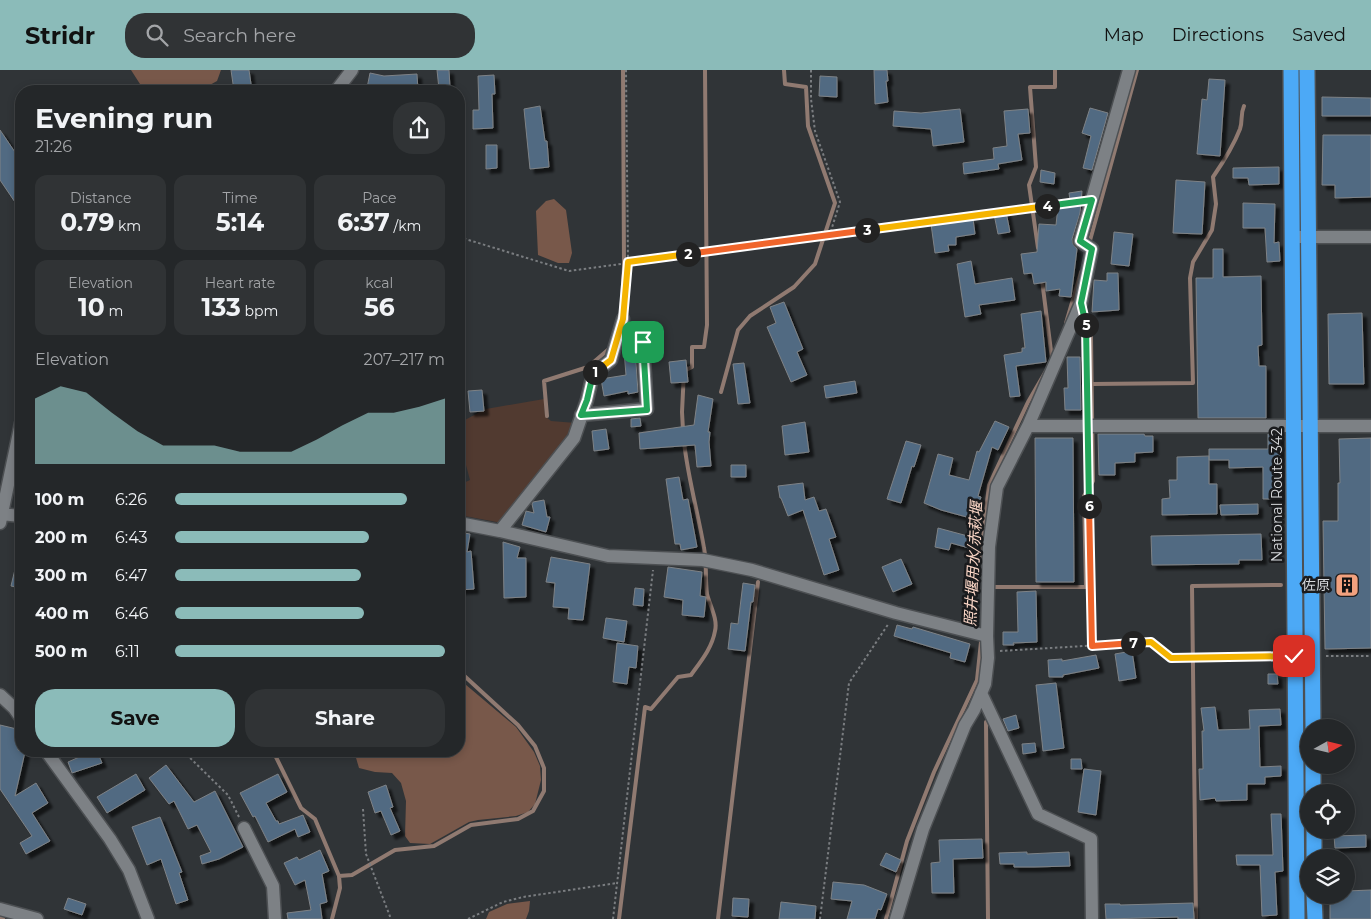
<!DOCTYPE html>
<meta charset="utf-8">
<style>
:root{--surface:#242729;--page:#303335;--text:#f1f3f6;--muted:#a3a5a8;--line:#414446;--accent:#8bbbb9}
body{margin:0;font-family:Montserrat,"Noto Sans JP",sans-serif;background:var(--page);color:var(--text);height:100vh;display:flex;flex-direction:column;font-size:19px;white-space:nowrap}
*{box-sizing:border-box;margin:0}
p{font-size:16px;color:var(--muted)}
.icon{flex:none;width:28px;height:28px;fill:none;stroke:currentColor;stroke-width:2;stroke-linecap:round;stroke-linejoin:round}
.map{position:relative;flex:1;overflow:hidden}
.details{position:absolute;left:15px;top:15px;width:450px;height:672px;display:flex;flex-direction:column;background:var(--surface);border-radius:20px;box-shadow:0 2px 8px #0003,0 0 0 1px var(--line)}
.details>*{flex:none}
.needle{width:32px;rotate:82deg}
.buttons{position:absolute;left:1300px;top:649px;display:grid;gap:10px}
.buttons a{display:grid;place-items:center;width:55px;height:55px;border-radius:50%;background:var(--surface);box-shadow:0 2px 8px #0003,0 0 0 1px var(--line);font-size:25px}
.pin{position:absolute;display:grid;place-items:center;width:42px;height:42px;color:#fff;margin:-21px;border-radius:10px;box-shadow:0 2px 8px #0006}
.km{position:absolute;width:25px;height:25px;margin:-12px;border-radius:50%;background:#222;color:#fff;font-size:14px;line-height:25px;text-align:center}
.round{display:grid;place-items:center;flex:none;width:52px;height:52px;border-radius:20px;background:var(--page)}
.overview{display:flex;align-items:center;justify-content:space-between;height:85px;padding:0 20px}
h1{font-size:28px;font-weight:700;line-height:38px}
.stats{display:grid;grid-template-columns:repeat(3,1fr);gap:8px;height:85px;padding:5px 20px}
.stats div{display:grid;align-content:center;border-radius:12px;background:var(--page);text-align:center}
.stats b{font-size:25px;font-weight:700}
.stats small{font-size:14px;font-weight:400}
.stats p{font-size:14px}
.chart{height:140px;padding:10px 20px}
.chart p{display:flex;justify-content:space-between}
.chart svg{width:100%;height:90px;margin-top:5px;fill:var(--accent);opacity:.7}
.primary-button{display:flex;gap:10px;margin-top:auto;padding:10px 20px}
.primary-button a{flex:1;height:58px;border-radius:20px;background:var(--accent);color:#111;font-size:20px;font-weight:700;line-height:58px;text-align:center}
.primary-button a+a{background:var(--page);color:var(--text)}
ul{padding:0 20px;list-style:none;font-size:16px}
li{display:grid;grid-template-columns:80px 60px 1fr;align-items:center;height:38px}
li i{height:12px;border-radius:6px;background:var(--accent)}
header{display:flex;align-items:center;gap:30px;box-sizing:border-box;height:70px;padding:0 25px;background:var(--accent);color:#111}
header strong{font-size:24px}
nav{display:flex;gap:28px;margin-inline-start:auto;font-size:18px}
.search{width:350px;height:45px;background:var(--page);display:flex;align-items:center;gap:12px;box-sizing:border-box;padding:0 18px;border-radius:20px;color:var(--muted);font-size:19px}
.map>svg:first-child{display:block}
</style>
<header>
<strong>Stridr</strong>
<div class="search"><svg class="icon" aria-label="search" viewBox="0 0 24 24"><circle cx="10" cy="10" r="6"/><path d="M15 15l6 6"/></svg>Search here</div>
<nav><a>Map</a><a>Directions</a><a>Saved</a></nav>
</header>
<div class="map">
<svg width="1371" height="849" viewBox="0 0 1371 849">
<defs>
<filter id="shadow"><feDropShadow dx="4.5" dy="4.5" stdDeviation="1" flood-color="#0009"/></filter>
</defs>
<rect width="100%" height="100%" fill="#303437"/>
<path fill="#513a30" d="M544,329L545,346L551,351L576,353L502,453L459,445V415L470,410L459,369V353L486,339Z"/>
<path fill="#78584a" d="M131,0H221L217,11L199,21H153L140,14Z
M554,129L566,140L572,183L569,193H558L538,185L536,141L546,131Z
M459,609L516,657L534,682L540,696L541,710L535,734L528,742L516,746L478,750L469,752L430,774L410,773L405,766L406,731L401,713L392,703L375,702L359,698L354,681H459Z
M530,831L529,841L526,849H486L489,842L507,834Z"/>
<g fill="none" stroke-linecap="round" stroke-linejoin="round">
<path stroke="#907a71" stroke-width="4" d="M1089,174L1137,0
M1038,178L1029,115L1036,97L1030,17H1055V0
M1042,210L1052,289
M621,248L624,197L623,0
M1066,253L1081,202
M1092,314L1193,313L1190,208L1193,192L1212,160L1216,134L1213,107C1224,91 1233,77 1240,59C1243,50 1240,45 1244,36
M721,322L738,260L750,246L794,217L815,194L835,133L808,56L806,17L785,14L784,0
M547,346L544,311L588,297L610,278
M683,360L682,342L684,301L692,297V277H704L707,255L705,0
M982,492L983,464L989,415L1028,332L1046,301
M991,517H1086L1084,426L1093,411L1091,267
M986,652L988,849
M273,681L301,738L315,749L339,806L340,818L332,849
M339,806L352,805L395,780L434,776L471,755L518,749L533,741L544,721V698L535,676L518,655L459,601
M0,848L3,849
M619,849L645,637L651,639L678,607L691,605C701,591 712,578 715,561C718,549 710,536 707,524C705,509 707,493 704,478C698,443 688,408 684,372
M718,849L758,512
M886,849L907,771L934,702L977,610L981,572
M1196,849L1192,516L1281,515"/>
</g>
<path fill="#516a82" stroke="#7e8286" filter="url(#shadow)" d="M231,0H249L252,21H234Z
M437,0H449L450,18L439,19Z
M874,0H887L888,11H886L888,32L875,34Z
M370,3L384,6L417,4L418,21H381L367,18Z
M494,5L495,24H492L493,58L473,59V40H479L478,6Z
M820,6L837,7V27L819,26Z
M1209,9L1225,10L1220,86L1197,84L1202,29L1207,30Z
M1322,27L1371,28V46H1322Z
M540,36L545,71H547L549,97L530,99L524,39Z
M1090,38L1108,43L1092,100L1083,98L1091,66L1082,63Z
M960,39L964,72L933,76L931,59L893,56L894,41L921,43Z
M1028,39L1030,63L1018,64L1022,90L998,94L999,99L964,104L963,93L994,89L993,78L1007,76L1004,41Z
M0,60L21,91V141L0,110Z
M1323,65H1371V127L1335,128V115H1322Z
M486,75H497V98L486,99Z
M1279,97V114L1249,115L1248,108H1233V98Z
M1041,100L1055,103L1054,114L1040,112Z
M1176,110L1205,112L1202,164L1173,163Z
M1082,121L1080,143L1072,169L1073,174L1077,179L1071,227L1059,226L1060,219L1046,221V212L1034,214L1032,203L1024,204L1021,184L1037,182L1039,154L1056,155L1058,136L1071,137L1069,123Z
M1243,133L1275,134L1274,173L1279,172L1280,191L1267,192L1265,158H1243Z
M1006,142L1010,162L998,164L994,144Z
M973,149L975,164L956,167V175H948L949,181L935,183L931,154Z
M1114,162L1133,164L1129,196L1111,194Z
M1213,179H1223V207L1261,206L1262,275L1258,276L1259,296H1266V348H1198L1196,208H1213Z
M971,191L975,214L1012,208L1015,230L979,235L981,244L965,247L957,194Z
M1107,203H1118L1119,240L1092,242L1094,210L1107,211Z
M784,232L803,279L797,282L807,305L791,312L767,257L776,253L770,237Z
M1041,241L1046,292L1016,296L1020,326L1010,327L1004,285L1022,282V278H1025L1021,244Z
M1362,243L1364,314H1329L1328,244Z
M635,279L638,322L628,324V321L604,326L601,309L626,305L624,281Z
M1067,287H1080L1081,340H1065L1064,318H1068Z
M686,290L688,312L671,313L669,292Z
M744,293L750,333L738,334L733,294Z
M855,311L857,323L826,328L824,316Z
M482,320L484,341L470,342L468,321Z
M698,325L713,329L708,362H710L709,372L711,396L697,397L695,375L640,379L639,363L694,355Z
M640,348L641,356L631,357V349Z
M995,351L1009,357L998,380L992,377L978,426L981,427L974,449L941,440L924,433L938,384L953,388L949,405L969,410L977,381L979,382Z
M805,352L809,382L785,385L782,356Z
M606,359L609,379L594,381L592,361Z
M1098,364H1144L1145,366H1153V382L1135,383V392L1115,393V405H1099Z
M1268,364H1280V429H1263V397L1229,398V390H1209V379H1268Z
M1035,368H1073L1074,512H1036Z
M1371,368V578L1325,579L1323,451H1338V413H1340L1339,369Z
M906,371L921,375L914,397L912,396L901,433L887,429Z
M1209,386V414H1217V444L1162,445V429L1170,428L1169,410H1177V387Z
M731,395H746V407H731Z
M679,407L683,430L688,429L697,477L681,480L680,474H675L666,409Z
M803,413L805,430L814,427L819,441L826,439L836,467L829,469L839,500L824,505L803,440L788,446L781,428H780L778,416Z
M544,430L547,447H550L546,462L522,455L526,441L534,443L532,434L533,432Z
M1258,434V444L1221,445L1220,435Z
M938,458L979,469L976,480L951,473L949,480L935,477Z
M459,462L470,464L467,482L471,481L474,519L459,520Z
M1261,464L1262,490H1239V494L1152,495L1151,466Z
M503,472L520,477L517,488H526V527L504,528Z
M18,487L21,488V512L20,518L11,516Z
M551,487L590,494L583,550L568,549L569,538L553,537L555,513L546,512Z
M901,489L912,514L893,522L882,497Z
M668,497L702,502L700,526L706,527L704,547L682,545L683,530L664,527Z
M743,513L755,515L753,532H751L745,581L728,579L731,553L738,554Z
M635,518L644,519L643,536L633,535Z
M1036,521L1037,572L1013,573L1014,575H1003V562H1018L1017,522Z
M606,548L627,551L624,572L603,568Z
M897,555L912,559L913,557L970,574L965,592L950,588L951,583L894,566Z
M617,573L638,576L636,598L629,597L627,614L613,612Z
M1132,581L1136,608L1119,611L1115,584Z
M1096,585L1099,598L1063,605V607H1049L1048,590L1062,589V591Z
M1268,604H1277L1278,614H1268Z
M1056,613L1064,678L1043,681L1036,615Z
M1215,637L1218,660L1250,659L1249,640L1280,639L1281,655L1259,656L1260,697L1281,696V706L1265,707V714H1247V730L1216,731L1215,728L1200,730L1199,699H1203L1202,661H1204L1201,638Z
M1016,645L1019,658L1008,661L1003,649Z
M0,655L21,660L18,680L25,682L15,726L36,713L48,733L32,743L50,771L26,784L20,773L32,766L0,719Z
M1035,673L1036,682L1023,684L1022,674Z
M93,681H97L102,693L72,703L68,692Z
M1071,689H1081L1082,699H1071Z
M166,695L194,732L215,721L243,777L219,789L202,794L200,786L211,782L197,755L188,759L174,731L169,734L149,708Z
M1084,699L1101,701L1096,745L1078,742Z
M136,704L145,720L107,743L97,727Z
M278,704L287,722L266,733L276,751H278L279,754L303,745L310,762L298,767L295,759L268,772L255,746L253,747L240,723Z
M386,715L393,737L390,738L400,761L391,765L381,741L375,743L368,722Z
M1271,744H1281L1283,801L1275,802L1277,845L1262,846L1260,795H1237L1236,785H1273Z
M160,747L182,802L179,803L188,830L176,834L161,789L147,795L132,757Z
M1366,765V777L1335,778L1334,766Z
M982,769L983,788L953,789L954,823H932L931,793L940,792L939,770Z
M320,780L329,801L322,804L327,832L320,834L322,849H288L287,843L311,840L305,810L295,815L284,793L297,787L299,790Z
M1027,782V784L1069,782L1070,796L1034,797H1014V794H1000L999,783Z
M886,783L901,790L896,802L880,795Z
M833,812L864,815L887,824L881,840L878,839L875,849H847L852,831L831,829Z
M1371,820V849H1330V825H1346V821Z
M68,828L86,834L82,845L64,839Z
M733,828L749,829L748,847L732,846Z
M781,832L816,836L815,849H779Z
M1193,833L1194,849H1178V847L1106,849L1105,834H1120V835Z"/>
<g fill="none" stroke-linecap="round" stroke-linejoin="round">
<g stroke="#4d5053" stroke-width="15">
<path id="minor" d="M336,21L352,0
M1292,167H1371
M581,345L647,339L643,272
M1028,356H1371
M0,444L21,446
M0,453L21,353
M459,453L500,461L608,486L703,490L752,500L896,543L987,566
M500,461L574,368L587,330L593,304L611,290L623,249
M981,623L1038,744L1091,769L1092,849
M0,625L14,638L21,648
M46,681L110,769L129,800L148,849
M244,758L273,816L275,849
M0,839L37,849
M896,849L923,759L965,655L974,640L985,614L988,588L987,566L989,477L997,417L1028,356L1081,233L1092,179L1080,171L1129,0"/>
</g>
<g stroke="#4d5053" stroke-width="18">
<path id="highway" d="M1291,0L1297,849
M1307,0L1313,658
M1313,695V722
M1314,760V788
M1314,825L1315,849"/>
</g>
<path stroke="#7a7d80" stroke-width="2" stroke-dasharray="2.5 2.5" stroke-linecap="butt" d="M811,0V29L815,61L840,132L830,164
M459,167L569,201L1079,132
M624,237L628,192L626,0
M1086,253L1088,343
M1088,368L1092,576
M1000,581L1151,572L1171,588L1282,586
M1326,586H1371
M183,681L228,725L239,747
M363,739L366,784L391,849
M468,849L503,832L523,827L617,813
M613,849L653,500
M820,849L849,613L889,553"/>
<use href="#minor" stroke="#7d8185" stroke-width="12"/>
<use href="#highway" stroke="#4ca9f6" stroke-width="15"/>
</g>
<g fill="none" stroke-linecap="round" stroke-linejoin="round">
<g stroke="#fff" stroke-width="10">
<path id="split-1" d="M595,302L593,304L587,330L581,345L647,340L643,272"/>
</g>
<g stroke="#fff" stroke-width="10">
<path id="split-2" d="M595,302L611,290L623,249L628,192L688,184"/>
</g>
<g stroke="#fff" stroke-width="10">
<path id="split-3" d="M688,184L867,160"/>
</g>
<g stroke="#fff" stroke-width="10">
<path id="split-4" d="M867,160L1047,136"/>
</g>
<g stroke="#fff" stroke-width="10">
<path id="split-5" d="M1047,136L1092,130L1080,171L1092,179L1081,233L1086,255"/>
</g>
<g stroke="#fff" stroke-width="10">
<path id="split-6" d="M1086,255L1089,436"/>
</g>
<g stroke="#fff" stroke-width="10">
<path id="split-7" d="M1089,436L1092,576L1133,573"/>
</g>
<g stroke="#fff" stroke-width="10">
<path id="split-8" d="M1133,573L1151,572L1171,588L1294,586"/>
</g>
<use href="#split-1" stroke="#22a559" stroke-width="6"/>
<use href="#split-2" stroke="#f5b400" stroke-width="6"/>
<use href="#split-3" stroke="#f0652b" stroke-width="6"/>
<use href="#split-4" stroke="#f5b400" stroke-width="6"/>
<use href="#split-5" stroke="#22a559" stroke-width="6"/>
<use href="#split-6" stroke="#22a559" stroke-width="6"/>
<use href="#split-7" stroke="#f0652b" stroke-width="6"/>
<use href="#split-8" stroke="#f5b400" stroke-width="6"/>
</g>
<defs>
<g id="building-square" transform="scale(1.25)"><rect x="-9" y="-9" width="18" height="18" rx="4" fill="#f2a17e" stroke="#1a1b1d"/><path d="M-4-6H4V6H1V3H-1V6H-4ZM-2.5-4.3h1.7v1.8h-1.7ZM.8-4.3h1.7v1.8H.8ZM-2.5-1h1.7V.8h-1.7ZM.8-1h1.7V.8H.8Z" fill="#111"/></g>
</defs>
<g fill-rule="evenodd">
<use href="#building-square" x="1347" y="515"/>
</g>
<g text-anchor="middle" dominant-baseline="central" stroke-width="5" stroke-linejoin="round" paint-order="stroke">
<g font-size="14" fill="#d5d7da" stroke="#1a1b1d">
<text transform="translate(1277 425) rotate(-90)">National Route 342</text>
</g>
<g font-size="14" fill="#d5d7da" stroke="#1a1b1d" text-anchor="end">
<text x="1330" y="515">佐原</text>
</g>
<g font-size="15" font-style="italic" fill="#fdd8c8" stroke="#1a1b1d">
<text transform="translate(973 494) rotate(-87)">照井堰用水/赤萩堰</text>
</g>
</g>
</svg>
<div class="buttons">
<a><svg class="needle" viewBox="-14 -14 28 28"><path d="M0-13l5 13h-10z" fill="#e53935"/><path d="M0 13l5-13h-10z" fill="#a3a5a8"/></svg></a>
<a><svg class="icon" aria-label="locate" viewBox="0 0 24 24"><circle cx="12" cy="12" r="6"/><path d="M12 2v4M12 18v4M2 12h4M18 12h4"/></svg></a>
<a><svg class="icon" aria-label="layers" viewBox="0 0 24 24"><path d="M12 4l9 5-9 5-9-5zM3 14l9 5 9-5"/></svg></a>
</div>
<div class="pin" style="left:643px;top:272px;background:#1e9e55"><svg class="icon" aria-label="arrive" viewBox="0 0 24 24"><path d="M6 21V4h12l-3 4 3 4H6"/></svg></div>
<div class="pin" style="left:1294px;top:586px;background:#d93025"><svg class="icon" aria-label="check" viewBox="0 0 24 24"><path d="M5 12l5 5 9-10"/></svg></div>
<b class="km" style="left:595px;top:302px">1</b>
<b class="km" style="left:688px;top:184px">2</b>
<b class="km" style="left:867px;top:160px">3</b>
<b class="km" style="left:1047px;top:136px">4</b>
<b class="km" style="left:1086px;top:255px">5</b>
<b class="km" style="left:1089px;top:436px">6</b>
<b class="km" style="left:1133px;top:573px">7</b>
<section class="details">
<div class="overview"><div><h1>Evening run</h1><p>21:26</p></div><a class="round"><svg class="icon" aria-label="share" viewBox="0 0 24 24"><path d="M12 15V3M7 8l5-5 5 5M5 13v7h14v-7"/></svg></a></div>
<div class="stats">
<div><p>Distance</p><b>0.79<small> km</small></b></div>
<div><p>Time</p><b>5:14</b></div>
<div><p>Pace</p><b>6:37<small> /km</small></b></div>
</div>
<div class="stats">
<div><p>Elevation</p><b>10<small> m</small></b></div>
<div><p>Heart rate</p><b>133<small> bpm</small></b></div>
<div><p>kcal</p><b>56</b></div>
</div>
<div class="chart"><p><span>Elevation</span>207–217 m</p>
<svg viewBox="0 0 160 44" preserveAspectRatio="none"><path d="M0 44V12L10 6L20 9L30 19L40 28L50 35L60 35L70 35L80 38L90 38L100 38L110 32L120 25L130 19L140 19L150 16L160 12V44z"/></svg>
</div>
<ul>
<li><b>100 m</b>6:26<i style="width:86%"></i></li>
<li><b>200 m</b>6:43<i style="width:72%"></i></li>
<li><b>300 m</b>6:47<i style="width:69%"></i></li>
<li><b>400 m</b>6:46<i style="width:70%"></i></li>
<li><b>500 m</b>6:11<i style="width:100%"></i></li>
</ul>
<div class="primary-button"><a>Save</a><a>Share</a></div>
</section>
</div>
